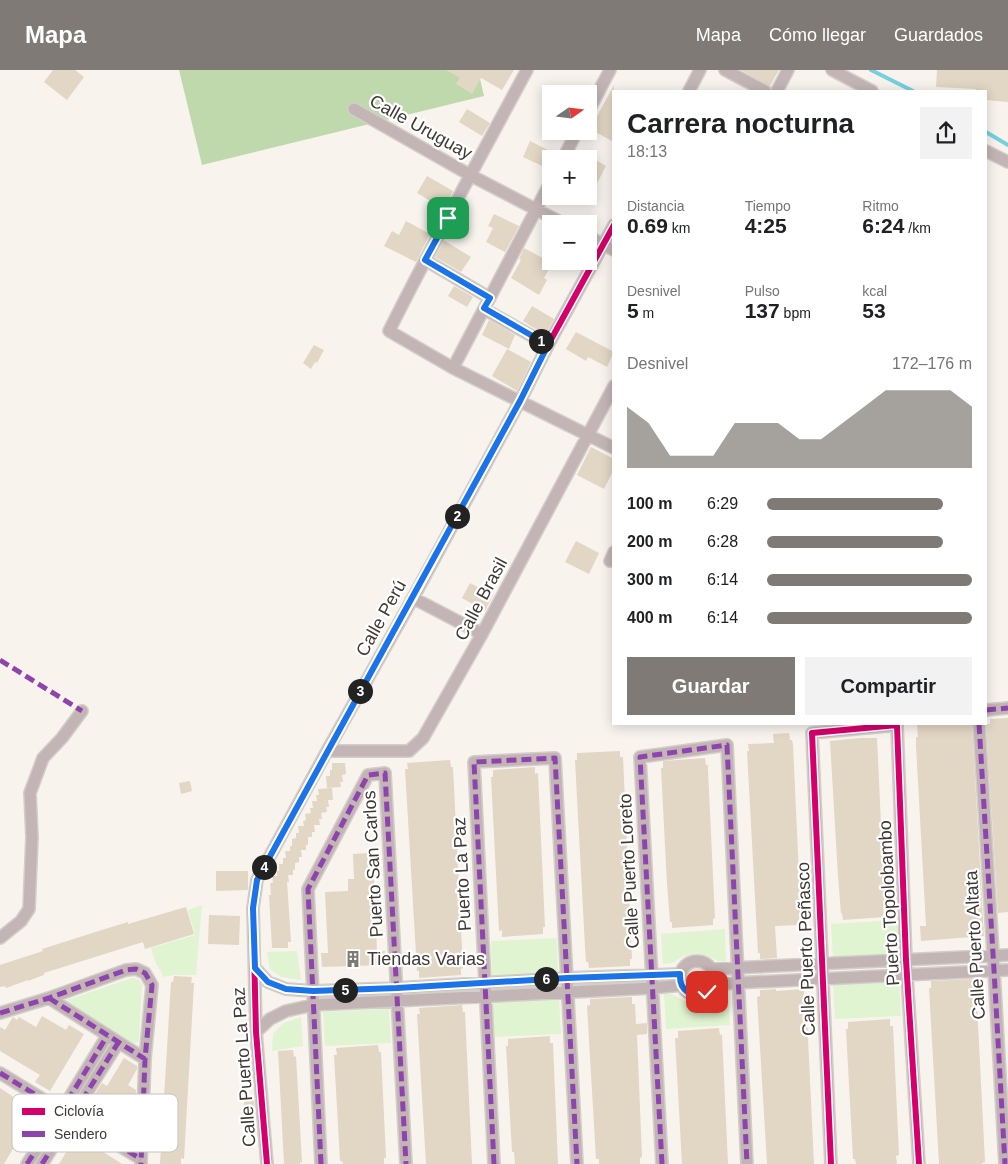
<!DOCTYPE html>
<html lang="es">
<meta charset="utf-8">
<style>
:root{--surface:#fff;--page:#f2f2f2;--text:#202124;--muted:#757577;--accent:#7f7a75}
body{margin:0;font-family:Helvetica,sans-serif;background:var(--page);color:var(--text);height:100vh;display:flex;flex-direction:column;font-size:19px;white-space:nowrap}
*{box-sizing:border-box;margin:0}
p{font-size:16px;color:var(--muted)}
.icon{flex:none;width:28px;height:28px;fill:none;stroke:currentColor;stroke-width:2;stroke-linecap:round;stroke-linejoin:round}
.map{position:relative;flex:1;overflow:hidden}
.side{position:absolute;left:612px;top:20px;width:375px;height:635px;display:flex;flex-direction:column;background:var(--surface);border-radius:0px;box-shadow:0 2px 12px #0003}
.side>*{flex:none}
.needle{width:32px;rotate:76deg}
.tools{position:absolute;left:542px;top:15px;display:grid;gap:10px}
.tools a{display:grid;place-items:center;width:55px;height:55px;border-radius:0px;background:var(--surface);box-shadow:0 2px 12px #0003;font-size:25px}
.pin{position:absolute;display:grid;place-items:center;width:42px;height:42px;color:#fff;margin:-21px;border-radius:10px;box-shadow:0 2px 8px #0006}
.km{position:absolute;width:25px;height:25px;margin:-12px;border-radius:50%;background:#222;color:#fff;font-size:14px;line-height:25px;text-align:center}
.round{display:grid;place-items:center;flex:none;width:52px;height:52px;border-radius:0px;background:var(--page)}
.summary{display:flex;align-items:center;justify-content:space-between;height:85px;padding:0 15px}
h1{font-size:28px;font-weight:700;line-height:38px}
.figures{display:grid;grid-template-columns:repeat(3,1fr);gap:8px;height:85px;padding:5px 15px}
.figures div{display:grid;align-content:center}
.figures b{font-size:21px;font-weight:700}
.figures small{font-size:14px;font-weight:400}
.figures p{font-size:14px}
.chart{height:140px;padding:10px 15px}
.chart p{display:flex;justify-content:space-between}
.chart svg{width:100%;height:90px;margin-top:5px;fill:var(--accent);opacity:.7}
.primary-button{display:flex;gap:10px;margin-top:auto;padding:10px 15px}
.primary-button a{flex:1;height:58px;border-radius:0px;background:var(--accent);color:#fff;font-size:20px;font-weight:700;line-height:58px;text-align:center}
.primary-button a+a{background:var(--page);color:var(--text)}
ul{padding:0 15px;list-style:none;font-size:16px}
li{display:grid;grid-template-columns:80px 60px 1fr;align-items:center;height:38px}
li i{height:12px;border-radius:6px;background:var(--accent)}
header{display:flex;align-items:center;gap:30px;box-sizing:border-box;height:70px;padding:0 25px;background:var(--accent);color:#fff}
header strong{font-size:24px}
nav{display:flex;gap:28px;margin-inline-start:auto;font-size:18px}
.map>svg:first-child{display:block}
</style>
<header>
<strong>Mapa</strong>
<nav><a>Mapa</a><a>Cómo llegar</a><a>Guardados</a></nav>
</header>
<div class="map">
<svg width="1008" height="1094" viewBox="0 0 1008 1094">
<rect width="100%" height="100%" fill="#f9f3ee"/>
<path fill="#e0f4d1" d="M202,835L196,905H174L163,907L162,903L156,894L151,878L195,865L188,840Z
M897,850L899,885L833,888L831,854Z
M725,859L726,892L718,891L707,886L696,883L684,886L672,893L663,894L661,864Z
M557,868L558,903L492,906L491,871Z
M297,881L301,910L281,907L270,899L267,882Z
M132,908C137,908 140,910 142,915L139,970L138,972L134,973L67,933V930Z
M899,912L901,946L835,949L833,915Z
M717,923H728L730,955L666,959L664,924C675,923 674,927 683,930C695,935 707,931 717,923Z
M559,929L561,964L494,967L493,932Z
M389,939L391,973L325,976L323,942Z
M301,947L303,976L272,981L273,964L282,954Z"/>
<path fill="#bfd9ad" d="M179,0H478L484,26L202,95Z"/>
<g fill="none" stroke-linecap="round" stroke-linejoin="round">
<path stroke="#74d1dd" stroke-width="4" d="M871,0L913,21
M986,62L1008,75"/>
</g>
<path fill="#e2d6c4" d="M53,0H75L84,7L67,30L44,12Z
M446,0H514L502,20L481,8L472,24L456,14L460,8Z
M741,0H779L770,16Z
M937,0H1008V32L986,30V21H976V19L936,17Z
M614,15V72L590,59Z
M467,39L490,53L482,66L459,52Z
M530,71L556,84L554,89H551V95L549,99L523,87Z
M589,86L606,96L589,129Z
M427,106L453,121L444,139L417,123Z
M494,144L519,156L505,182L486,172L493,158L488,156Z
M406,151L430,164L416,192L384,176L392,161L399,165Z
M444,171H445L471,187L461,202L435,187Z
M524,178L552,193L544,208L547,210L539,225L511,208L521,190L519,189Z
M454,216L473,227L467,237L448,226Z
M532,236L554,249L545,265L523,251Z
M489,250L515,265L509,279L482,265Z
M576,262L614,282L607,297L588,287L586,291L566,279Z
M314,275L324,280L317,293L315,292L311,299L303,293Z
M507,279L531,292L517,321L492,306Z
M591,377L614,389V399L604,419L577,405Z
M576,471L599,483L589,504L565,492Z
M470,513L493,525L485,541L462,528Z
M1008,648V842L998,843L986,654H990V649Z
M917,654H972L984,866L921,871L920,856H926L916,676V667H918Z
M789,663L790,670H792L793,675L801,848H799V855L775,856L777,888L760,889V883H758L747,681H749L748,674L774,673L773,664Z
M861,668H877L885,840H883L884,847L843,850L842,843L841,844L838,806L830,671Z
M620,681V687H623L632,889H630V896L589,898L588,892H586L585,877L575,690H577V683Z
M705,688L706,695H708V700L715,848L713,849V855L672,858V852H670L667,814L661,698H663V691Z
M450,690L451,697H453L463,898L461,899V905L419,908V901H417L405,699H408L407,693Z
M332,693H345L346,704L342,705L343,712H340L341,717L327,718L326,706H330V700H332Z
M535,697V704L538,703L545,857H543V864L502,867V860L499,861L491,707H493V700Z
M190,711L192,721L181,724L179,713Z
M332,718L333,730H328L329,737H326L327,742L321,743L322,749H319L320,755H314L315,762H312V767H308V775H306V780H301L302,787H299V792L295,793V800H293V805H288L289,812H287L291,872H288V878H272L269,825H271L270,813H273L272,806H277V801H279V794H283V788H286L285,781H290V776H292V769L296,768V763H299L298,756H304L303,751L306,750L305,744L311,743L310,738H313L312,731H317L316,725H319L318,719Z
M369,783L370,790H372L373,808H374L377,881H385V895L322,897L321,883H328L325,822L348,821V809H354L353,784Z
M216,801H248V820L216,821Z
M186,837L194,864L145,879L143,872L44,903V905L28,911V910L6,918L5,916L0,917V895L43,881L42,879L105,859L128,852V854Z
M209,845L240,846L239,875L208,874Z
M174,906L192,907L191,913H194L184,1089L181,1088V1094H160L171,912H173Z
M973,909L974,915H976L985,1092L982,1093V1094H939L929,918H931V911Z
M776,919V921L804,919V926H806L814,1094H767L757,927L760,926V920Z
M632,927V934H635L636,954L647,953V964L637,965L642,1087L640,1088V1094H599V1089H596L587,936L590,935V929Z
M462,935L463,942H465L472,1094H426L417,944H420L419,938Z
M42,946L66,960L69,955L84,964L50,1021L35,1012L40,1005L0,981V957L5,960L13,947L17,950L19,947L36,957Z
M890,949V956H893L899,1085L896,1086L897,1094H856L855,1089H853L846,959H848V952Z
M719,958L720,965L722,964L728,1094H682L675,968H678V961Z
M550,966V973H553L558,1094H515L514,1082H512L506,976H508V969Z
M378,975L379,982H381L386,1088H384V1094H343L342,1091H340L334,985H337L336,978Z
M293,980L294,987L296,986L302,1092L300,1093V1094H284L278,981Z
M124,988L137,996V999L128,1015L136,1020V1034L131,1042L135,1044V1051L129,1060L108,1047L105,1052L85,1040L102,1013L107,1016Z
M0,1018L21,1032L23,1029L37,1038L4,1094H0Z
M244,1029H254L255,1044L244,1045Z
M78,1063L92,1072L91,1074L122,1094H59Z"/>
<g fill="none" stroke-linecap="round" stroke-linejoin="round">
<g stroke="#d3ceca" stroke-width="14">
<path id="minor" d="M527,0C480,87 433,173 389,261L453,298L614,378
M725,0L765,21
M832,0L872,21
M689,21L700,0
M777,21L788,0
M354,39L470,105L564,154
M589,40L610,0
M986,81L1008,92
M563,89L577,61
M589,167L614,180
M425,190L490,228
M484,239L548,275
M453,298L551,111
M610,491L614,482
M413,528L482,564
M986,640L1008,638
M979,654L994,900L1005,1094
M327,681H409L423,668L482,564L614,316
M0,868L21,851L29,839L32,767L30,723L43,688L62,668L82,641
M680 908a17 17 0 1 1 34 0a17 17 0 1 1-34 0Z
M255,898L268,912L286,919L313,921L397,918L567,908L680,904
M711,899L1008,885
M713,914L1008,900
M49,928L145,989
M0,943L49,928L126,900L136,899L145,903L152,915L145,989L141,1094
M256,962L270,949L286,941L313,935L653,918L682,915
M0,1003L141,1089
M27,1094L62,1040L107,966
M42,1094L118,973
M267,1094L256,962L253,838L257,810L327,681L413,528L520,331L548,275L614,155
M321,1094L308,819L368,705L385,703L406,1094
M494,1094L474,692L555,688L577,1094
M662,1094L640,687L727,675L747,1094
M831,1094L812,663L897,655L906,890L919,1094"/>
</g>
<use href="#minor" stroke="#c3b5b5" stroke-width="11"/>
<path stroke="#8e44ad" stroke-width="5" stroke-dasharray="10 5" stroke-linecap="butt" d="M0,590L82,641
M986,640L1008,638
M979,654L994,900L1005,1094
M49,928L145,989
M0,943L49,928L126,900L136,899L145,903L152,915L145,989L141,1094
M0,1003L141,1089
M27,1094L62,1040L107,966
M42,1094L118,973
M321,1094L308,819L368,705L385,703L406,1094
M494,1094L474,692L555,688L577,1094
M662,1094L640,687L727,675L747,1094"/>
<g stroke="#fff" stroke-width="9">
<path id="cycleway" d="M267,1094L256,962L253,838L257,810L327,681L413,528L520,331L548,275L614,155
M831,1094L812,663L897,655L906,890L919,1094"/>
</g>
<use href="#cycleway" stroke="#d6006c" stroke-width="6"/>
</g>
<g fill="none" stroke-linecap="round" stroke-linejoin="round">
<g stroke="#fff" stroke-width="10">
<path id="route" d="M448,148L425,190L490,228L484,238L548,275L520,331L257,810L253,838L255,898L268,912L286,919L313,921L397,918L567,908L680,904C679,920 691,929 707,922"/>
</g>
<use href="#route" stroke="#1a73e8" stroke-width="6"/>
</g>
<defs>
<g id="building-bare" transform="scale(1.35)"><path d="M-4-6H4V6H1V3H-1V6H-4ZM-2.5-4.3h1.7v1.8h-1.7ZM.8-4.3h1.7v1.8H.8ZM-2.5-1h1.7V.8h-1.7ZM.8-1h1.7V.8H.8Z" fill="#7f7a75" stroke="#fff" stroke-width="2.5" paint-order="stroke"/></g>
</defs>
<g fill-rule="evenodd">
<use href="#building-bare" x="353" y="889"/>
</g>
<g text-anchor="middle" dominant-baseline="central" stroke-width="4.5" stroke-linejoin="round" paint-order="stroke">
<g font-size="18" fill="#3e3934" stroke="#fff">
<text transform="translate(421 57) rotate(29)">Calle Uruguay</text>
<text transform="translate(481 529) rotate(-62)">Calle Brasil</text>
<text transform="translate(381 548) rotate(-61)">Calle Perú</text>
<text transform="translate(373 794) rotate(-93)">Puerto San Carlos</text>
<text transform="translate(629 801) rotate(-93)">Calle Puerto Loreto</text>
<text transform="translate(462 804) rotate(-93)">Puerto La Paz</text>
<text transform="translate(889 833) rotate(-93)">Puerto Topolobambo</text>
<text transform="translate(975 875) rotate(-93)">Calle Puerto Altata</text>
<text transform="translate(806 879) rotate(-92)">Calle Puerto Peñasco</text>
<text transform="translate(244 997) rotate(-94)">Calle Puerto La Paz</text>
</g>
<g font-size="18" fill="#3e3934" stroke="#fff" text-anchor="start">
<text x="367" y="889">Tiendas Varias</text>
</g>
</g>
<rect x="12" y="1024" width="166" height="58" rx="8" fill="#fff" stroke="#c5c4c2" stroke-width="1"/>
<rect x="22" y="1038" width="23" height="7" fill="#d6006c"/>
<rect x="22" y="1061" width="23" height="6" fill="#8e44ad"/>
<g font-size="14" fill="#3e3934">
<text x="54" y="1046">Ciclovía</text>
<text x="54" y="1069">Sendero</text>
</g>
</svg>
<div class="tools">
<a><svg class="needle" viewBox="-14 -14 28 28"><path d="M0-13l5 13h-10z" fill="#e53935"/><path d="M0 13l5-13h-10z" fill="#757577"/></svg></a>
<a>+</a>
<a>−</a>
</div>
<div class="pin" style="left:448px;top:148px;background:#1e9e55"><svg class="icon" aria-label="arrive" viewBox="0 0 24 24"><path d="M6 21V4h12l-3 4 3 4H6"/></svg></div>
<div class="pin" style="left:707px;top:922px;background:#d93025"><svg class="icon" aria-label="check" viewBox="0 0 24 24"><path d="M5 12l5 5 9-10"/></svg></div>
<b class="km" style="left:541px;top:271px">1</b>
<b class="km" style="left:457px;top:446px">2</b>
<b class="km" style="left:360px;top:621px">3</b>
<b class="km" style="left:264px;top:797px">4</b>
<b class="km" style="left:345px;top:920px">5</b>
<b class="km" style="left:546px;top:909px">6</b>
<section class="side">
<div class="summary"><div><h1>Carrera nocturna</h1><p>18:13</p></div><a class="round"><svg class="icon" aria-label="share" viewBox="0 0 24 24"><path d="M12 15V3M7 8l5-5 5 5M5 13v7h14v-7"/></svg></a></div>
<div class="figures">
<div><p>Distancia</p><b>0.69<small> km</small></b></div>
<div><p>Tiempo</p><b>4:25</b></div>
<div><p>Ritmo</p><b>6:24<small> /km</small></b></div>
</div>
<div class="figures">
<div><p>Desnivel</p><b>5<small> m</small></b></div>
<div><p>Pulso</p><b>137<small> bpm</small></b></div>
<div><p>kcal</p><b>53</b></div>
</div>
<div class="chart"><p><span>Desnivel</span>172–176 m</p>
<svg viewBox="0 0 160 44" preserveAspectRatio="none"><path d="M0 44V14L10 22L20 38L30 38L40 38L50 22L60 22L70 22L80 30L90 30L100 22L110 14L120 6L130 6L140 6L150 6L160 14V44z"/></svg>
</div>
<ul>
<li><b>100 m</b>6:29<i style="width:86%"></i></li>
<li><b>200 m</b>6:28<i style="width:86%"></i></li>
<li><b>300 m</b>6:14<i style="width:100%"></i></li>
<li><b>400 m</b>6:14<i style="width:100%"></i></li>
</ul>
<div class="primary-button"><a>Guardar</a><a>Compartir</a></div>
</section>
</div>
